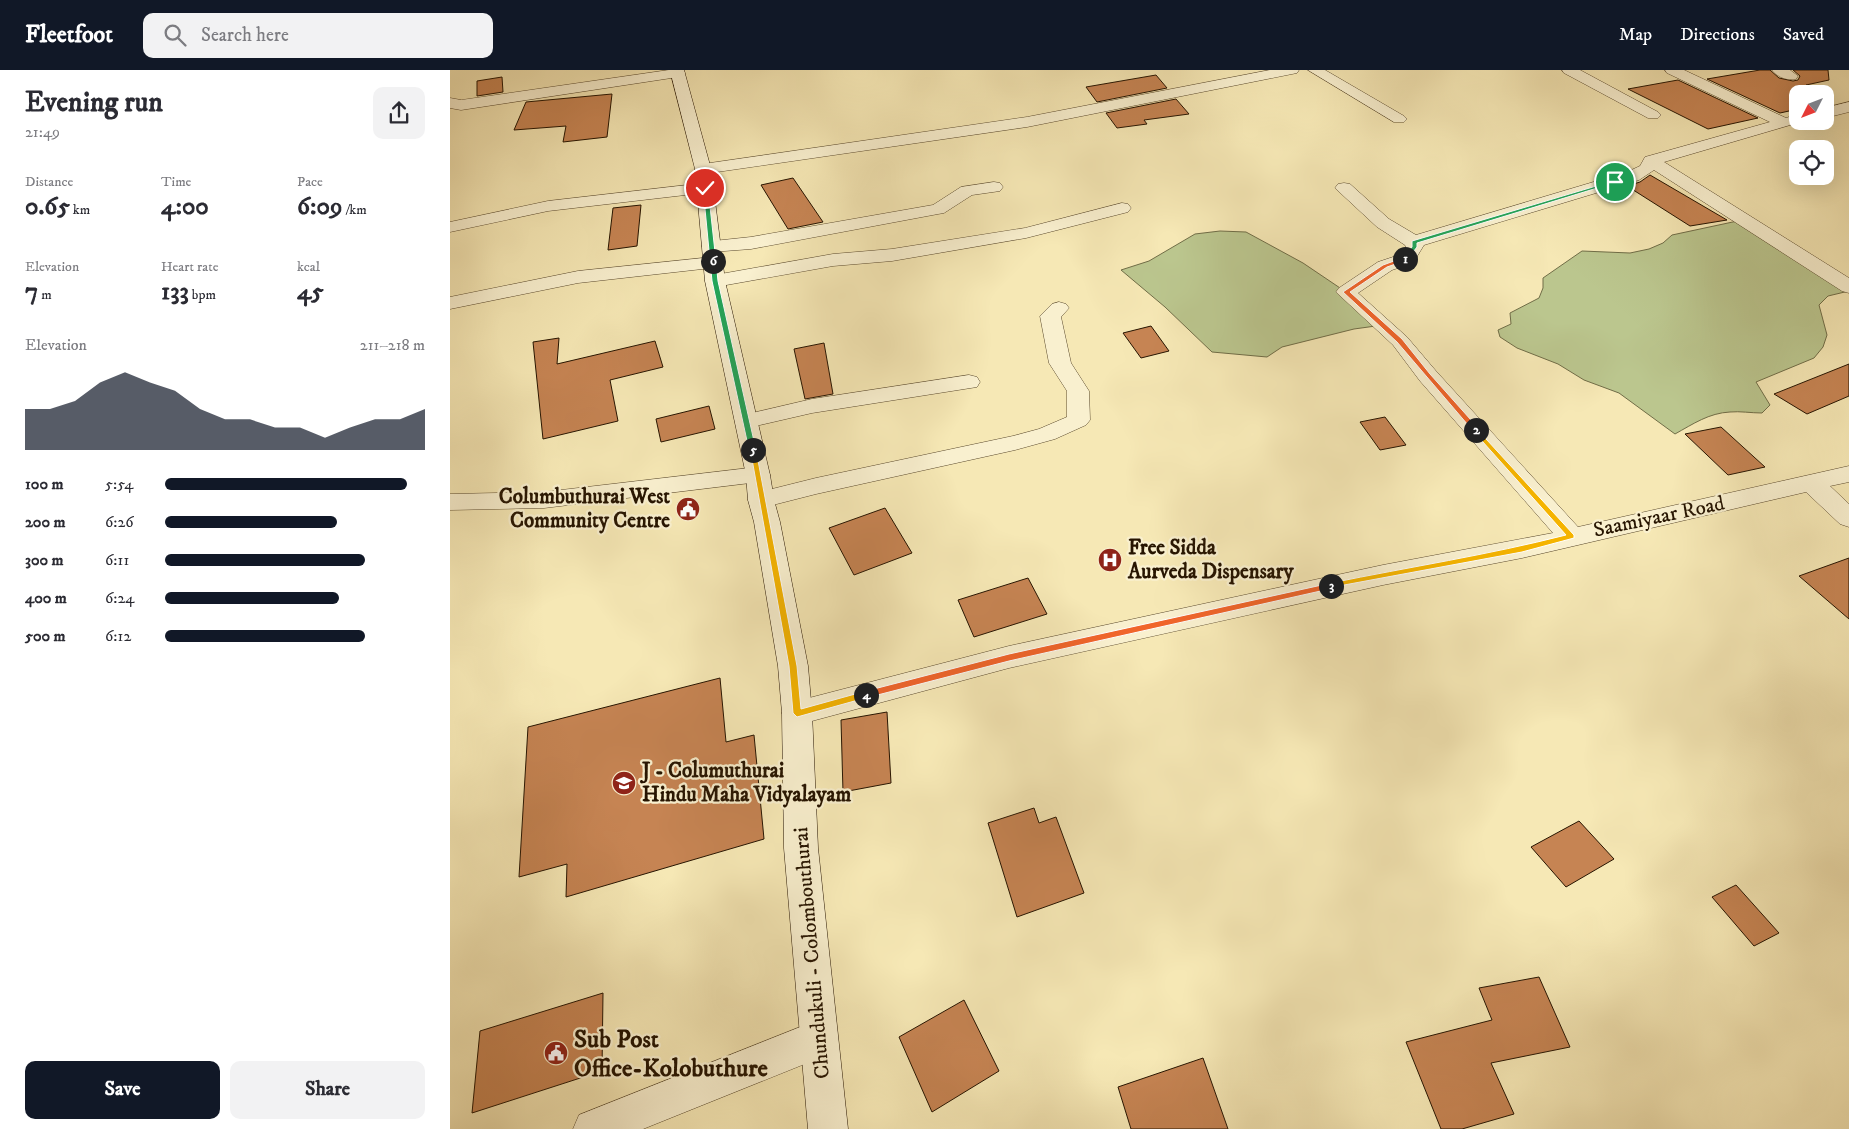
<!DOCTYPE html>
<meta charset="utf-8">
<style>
:root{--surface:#fff;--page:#f2f2f3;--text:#2b2b33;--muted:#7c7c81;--accent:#111827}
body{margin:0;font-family:"IM FELL DW Pica",serif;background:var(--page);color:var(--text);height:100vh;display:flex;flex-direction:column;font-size:19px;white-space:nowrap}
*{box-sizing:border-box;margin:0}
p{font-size:16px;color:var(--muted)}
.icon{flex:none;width:28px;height:28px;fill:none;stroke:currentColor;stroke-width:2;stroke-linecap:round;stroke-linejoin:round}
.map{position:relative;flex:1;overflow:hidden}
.details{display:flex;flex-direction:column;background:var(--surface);width:450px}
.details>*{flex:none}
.needle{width:32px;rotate:228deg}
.fabs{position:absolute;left:1339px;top:15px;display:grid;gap:10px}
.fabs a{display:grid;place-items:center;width:45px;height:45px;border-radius:10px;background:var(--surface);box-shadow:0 5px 20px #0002;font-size:25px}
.pin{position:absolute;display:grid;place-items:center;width:42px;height:42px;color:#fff;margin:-21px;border:2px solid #fff;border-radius:50%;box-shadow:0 1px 5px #0007}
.km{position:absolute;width:25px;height:25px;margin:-12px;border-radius:50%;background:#222;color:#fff;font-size:14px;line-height:25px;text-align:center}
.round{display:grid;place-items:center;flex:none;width:52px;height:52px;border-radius:10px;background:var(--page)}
.headline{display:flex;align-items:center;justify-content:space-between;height:85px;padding:0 25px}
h1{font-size:28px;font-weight:700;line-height:38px}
.figures{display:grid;grid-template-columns:repeat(3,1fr);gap:8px;height:85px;padding:5px 25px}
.figures div{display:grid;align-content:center}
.figures b{font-size:25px;font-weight:700}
.figures small{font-size:14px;font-weight:400}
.figures p{font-size:14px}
.chart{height:140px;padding:10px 25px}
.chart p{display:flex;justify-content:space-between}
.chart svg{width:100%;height:90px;margin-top:5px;fill:var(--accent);opacity:.7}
.button{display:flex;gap:10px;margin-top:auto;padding:10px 25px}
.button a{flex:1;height:58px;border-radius:10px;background:var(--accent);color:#fff;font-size:20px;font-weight:700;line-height:58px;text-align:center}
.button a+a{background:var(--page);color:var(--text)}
ul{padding:0 25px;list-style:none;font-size:16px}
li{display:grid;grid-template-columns:80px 60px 1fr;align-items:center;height:38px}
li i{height:12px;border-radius:6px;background:var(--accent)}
header{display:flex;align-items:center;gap:30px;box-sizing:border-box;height:70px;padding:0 25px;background:var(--accent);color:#fff}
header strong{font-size:24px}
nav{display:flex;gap:28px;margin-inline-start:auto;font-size:18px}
.search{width:350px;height:45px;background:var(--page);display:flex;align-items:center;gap:12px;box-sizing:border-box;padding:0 18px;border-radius:10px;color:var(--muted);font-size:19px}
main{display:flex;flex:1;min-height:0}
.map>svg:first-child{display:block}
</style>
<header>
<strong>Fleetfoot</strong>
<div class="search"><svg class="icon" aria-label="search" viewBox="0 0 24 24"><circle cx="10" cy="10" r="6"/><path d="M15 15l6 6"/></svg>Search here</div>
<nav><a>Map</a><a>Directions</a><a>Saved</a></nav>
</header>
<main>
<section class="details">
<div class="headline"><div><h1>Evening run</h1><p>21:49</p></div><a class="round"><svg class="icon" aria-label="share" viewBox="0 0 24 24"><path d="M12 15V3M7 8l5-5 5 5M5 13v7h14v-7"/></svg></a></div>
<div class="figures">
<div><p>Distance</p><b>0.65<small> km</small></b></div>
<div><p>Time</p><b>4:00</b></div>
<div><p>Pace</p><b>6:09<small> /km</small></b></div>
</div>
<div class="figures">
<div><p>Elevation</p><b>7<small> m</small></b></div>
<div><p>Heart rate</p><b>133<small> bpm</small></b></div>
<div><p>kcal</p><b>45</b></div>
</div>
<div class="chart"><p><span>Elevation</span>211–218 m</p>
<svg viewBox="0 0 160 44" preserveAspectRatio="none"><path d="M0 44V24L10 24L20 20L30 11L40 6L50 11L60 15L70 24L80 29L90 29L100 33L110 33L120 38L130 33L140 29L150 29L160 24V44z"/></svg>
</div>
<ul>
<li><b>100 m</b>5:54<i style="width:93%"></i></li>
<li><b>200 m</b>6:26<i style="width:66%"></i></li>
<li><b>300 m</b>6:11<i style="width:77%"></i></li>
<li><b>400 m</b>6:24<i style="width:67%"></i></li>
<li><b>500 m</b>6:12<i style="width:77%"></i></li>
</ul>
<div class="button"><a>Save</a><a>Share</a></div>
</section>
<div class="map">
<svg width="1399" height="1059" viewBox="0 0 1399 1059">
<rect width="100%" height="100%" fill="#f6e8b5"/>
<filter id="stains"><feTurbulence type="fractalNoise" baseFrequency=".004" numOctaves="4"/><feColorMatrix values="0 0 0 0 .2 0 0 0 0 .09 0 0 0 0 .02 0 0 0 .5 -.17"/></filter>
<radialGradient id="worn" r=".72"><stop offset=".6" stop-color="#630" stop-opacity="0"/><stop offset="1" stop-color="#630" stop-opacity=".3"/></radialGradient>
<path fill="#bbc68e" stroke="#706d47" d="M1292,150L1399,221L1378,226L1369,235L1377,265L1373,277L1364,288L1306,312L1320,335L1312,343C1301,343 1290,341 1280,342C1259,343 1243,354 1225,364L1169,323L1134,310L1108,294L1067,278L1050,267L1048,260L1061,254L1060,243L1089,228L1093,218V208L1132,181L1180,183L1199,179L1213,173L1222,165Z
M770,161L796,162L853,193L896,222L933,255L904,259L832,277L817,287L762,282L715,237L671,200L699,191L745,164Z"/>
<path fill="#c68453" stroke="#261400" d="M1310,0H1320L1329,8L1343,11L1348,10L1350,6L1343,0H1378L1379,10L1356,15L1374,24H1348V39L1330,43L1257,9Z
M706,5L717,18L647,32L636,17Z
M52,7L53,22L27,26V11Z
M1228,10L1308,48L1258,59L1178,19Z
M162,24L157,67L113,72L116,56L64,60L76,32Z
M726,29L739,44L694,50L697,54L667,58L656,43Z
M1200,105L1277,150L1240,156L1177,116L1190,112Z
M343,108L373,152L338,159L311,115Z
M191,135L187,176L158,180L163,138Z
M701,256L719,281L691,288L673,263Z
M109,268L107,294L205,271L213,297L160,310L168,351L93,369L83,272Z
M374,273L383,324L355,329L344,279Z
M1399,294V326L1357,344L1324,324Z
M259,336L265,359L211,372L206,349Z
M935,347L956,375L930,380L910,352Z
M1271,357L1315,397L1278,405L1235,364Z
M435,438L462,483L404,505L379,458Z
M1399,488V549L1349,506Z
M578,508L597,544L524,567L508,530Z
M270,608L276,672L304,665L314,769L116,827L117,794L69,807L78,657Z
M437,642L441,713L393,722L391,650Z
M584,738L589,753L606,747L634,823L567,847L538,753Z
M1129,751L1164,789L1116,817L1081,777Z
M1286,815L1329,863L1304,876L1262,827Z
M1089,907L1120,977L1041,993L1064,1044L1012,1059H991L956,972L1042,950L1029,918Z
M153,923L152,1001L22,1043L30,961Z
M514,930L549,1001L482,1042L449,967Z
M753,988L778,1059H681L668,1017Z"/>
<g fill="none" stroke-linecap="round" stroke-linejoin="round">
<g stroke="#5a492d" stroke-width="1">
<path id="minor" d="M219,0H233L235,3L233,6L228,7L11,40L0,38V28L11,30Z
M820,0H849L847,3L577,57L253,104L247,103L245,99L247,95L253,94L577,47Z
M858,0H875L954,46L957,49L954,52H944Z
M1112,0H1130L1208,42L1211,45L1208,48H1198L1114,3Z
M1215,0H1234L1336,48L1348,44V51H1354L1214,92L1399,208V223L1392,221L1204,100L1189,110L974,175L963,193L942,200L908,223L957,267L986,301L1128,457L1399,396V412L1380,416L1399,434V457L1390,454L1356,422L1072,488L933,515L559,598L347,655L336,652L332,643L336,634L559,576L933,495L1103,463L970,311L943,275L886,222L889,218L928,192L949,185L956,177L955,175L927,157L885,118L888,114L894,113L900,114L939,149L966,165L1177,102L1190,96L1195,87L1320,52L1217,3Z
M1322,0H1340L1348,6L1346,9C1338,11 1327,7 1322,0Z
M1399,32V42L1375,48V38Z
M544,112L550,113L553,117L550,121L522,125L494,143L488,144L301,179L261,182L254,180L252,176L254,172L301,167L483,135L511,117Z
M255,113L261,114L264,118L261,122L98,141L0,162V152L98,131Z
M672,133L678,134L681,138L678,142L576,168L442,191L383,196L265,217L258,215L255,211L258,207L265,205L383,184L442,179L575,158Z
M263,187L270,189L273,193L270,197L128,213L0,239V227L128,201Z
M609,232L616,234L619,238L611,247L621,293L639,321L640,350L636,355L605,369L565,380L366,424L311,438L302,436L298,430L302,424L366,408L563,366L589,359L617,347V321L599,293L590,246L602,234Z
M519,305L527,307L530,312L527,317L362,343L297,358L289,356L285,351L289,346L362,329Z
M308,397L317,399L320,405L317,411L94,438L0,440V424L94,422Z
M368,950L382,955L387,969L382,983L193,1059H123L129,1045Z"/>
</g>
<g stroke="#261400" stroke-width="1">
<path id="secondary" d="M220,0H234L261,99L275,211L320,405L324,430L330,452L358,596L362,643L368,778L398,1059H358L334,778L332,643L328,596L304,452L298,430L296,405L255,211L245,99Z"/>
</g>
<use href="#minor" fill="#f9f0cf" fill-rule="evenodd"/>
<use href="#secondary" fill="#f9f0cf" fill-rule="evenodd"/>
</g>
<path fill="#22a559" stroke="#fff" d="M1163,111L1167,112L967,173V177L957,190L952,189L962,177V171Z"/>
<path fill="#f0652b" stroke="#fff" d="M955,187L957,190L937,197L900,222L952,269L980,304L1029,359V362H1024L947,272L893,222L933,195Z"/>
<path fill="#f5b400" stroke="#fff" d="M1026,358L1124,465V468L1072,482L878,518L877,516L881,513C959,497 1038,485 1116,465L1024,362L1023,360Z"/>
<path fill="#f0652b" stroke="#fff" d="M881,513L885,516L884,518L559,591L416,628L412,625L416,621L559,584Z"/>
<path fill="#f5b400" stroke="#fff" d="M300,378L306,380L347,596L351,639L416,621L420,625L419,627L347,647L343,643L339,596Z"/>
<path fill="#22a559" stroke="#fff" d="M263,189L266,191L268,211L306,380L303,382L299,380L262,211L260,191Z"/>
<path fill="#22a559" stroke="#fff" d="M255,116L258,118L266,191L263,192L260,191L253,118Z"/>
<defs>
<g id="civic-disc" transform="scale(1.25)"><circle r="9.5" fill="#8f2418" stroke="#f9f0cf"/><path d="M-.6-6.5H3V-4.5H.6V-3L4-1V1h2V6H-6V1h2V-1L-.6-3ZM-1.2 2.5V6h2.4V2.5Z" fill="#fff"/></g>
<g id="hospital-disc" transform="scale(1.25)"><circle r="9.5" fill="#8f2418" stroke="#f9f0cf"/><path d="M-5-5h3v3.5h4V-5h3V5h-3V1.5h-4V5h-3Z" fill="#fff"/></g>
<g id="school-disc" transform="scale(1.25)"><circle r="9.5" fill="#8f2418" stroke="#f9f0cf"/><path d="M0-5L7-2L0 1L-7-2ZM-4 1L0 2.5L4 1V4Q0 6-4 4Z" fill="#fff"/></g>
</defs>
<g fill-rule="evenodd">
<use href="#civic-disc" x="238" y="439"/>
<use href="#hospital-disc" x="660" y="490"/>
<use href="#school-disc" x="174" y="713"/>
<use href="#civic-disc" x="106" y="983"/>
</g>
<g text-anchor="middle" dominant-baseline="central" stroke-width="4.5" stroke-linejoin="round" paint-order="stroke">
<g font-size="21" font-weight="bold" fill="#261400" stroke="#f9f0cf" text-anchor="start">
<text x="220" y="427" text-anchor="end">Columbuthurai West<tspan x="220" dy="24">Community Centre</tspan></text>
<text x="678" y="478">Free Sidda<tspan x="678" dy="24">Aurveda Dispensary</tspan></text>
<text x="192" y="701">J - Columuthurai<tspan x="192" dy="24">Hindu Maha Vidyalayam</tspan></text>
</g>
<g font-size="21" fill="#261400" stroke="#f9f0cf">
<text transform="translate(1209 447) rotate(-12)">Saamiyaar Road</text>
<text transform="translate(362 883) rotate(-95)">Chundukuli - Colombouthurai</text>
</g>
<g font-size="25" font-weight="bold" fill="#261400" stroke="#f9f0cf" text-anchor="start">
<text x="124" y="969">Sub Post<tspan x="124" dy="29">Office-Kolobuthure</tspan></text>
</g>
</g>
<rect width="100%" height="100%" filter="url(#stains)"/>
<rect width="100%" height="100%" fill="url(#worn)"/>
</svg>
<div class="fabs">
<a><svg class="needle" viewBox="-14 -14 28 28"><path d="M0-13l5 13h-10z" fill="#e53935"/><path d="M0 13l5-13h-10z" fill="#7c7c81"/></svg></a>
<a><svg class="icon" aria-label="locate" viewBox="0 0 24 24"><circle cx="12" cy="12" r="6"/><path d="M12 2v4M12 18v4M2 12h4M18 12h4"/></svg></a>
</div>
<div class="pin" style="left:1165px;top:112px;background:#1e9e55"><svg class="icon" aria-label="arrive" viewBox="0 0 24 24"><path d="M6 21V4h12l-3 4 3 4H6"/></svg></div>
<div class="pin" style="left:255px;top:118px;background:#d93025"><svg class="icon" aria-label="check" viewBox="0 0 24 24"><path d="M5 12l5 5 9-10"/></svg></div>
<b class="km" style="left:955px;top:189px">1</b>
<b class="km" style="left:1026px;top:360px">2</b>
<b class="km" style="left:881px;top:516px">3</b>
<b class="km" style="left:416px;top:625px">4</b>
<b class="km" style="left:303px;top:380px">5</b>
<b class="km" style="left:263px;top:191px">6</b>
</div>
</main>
